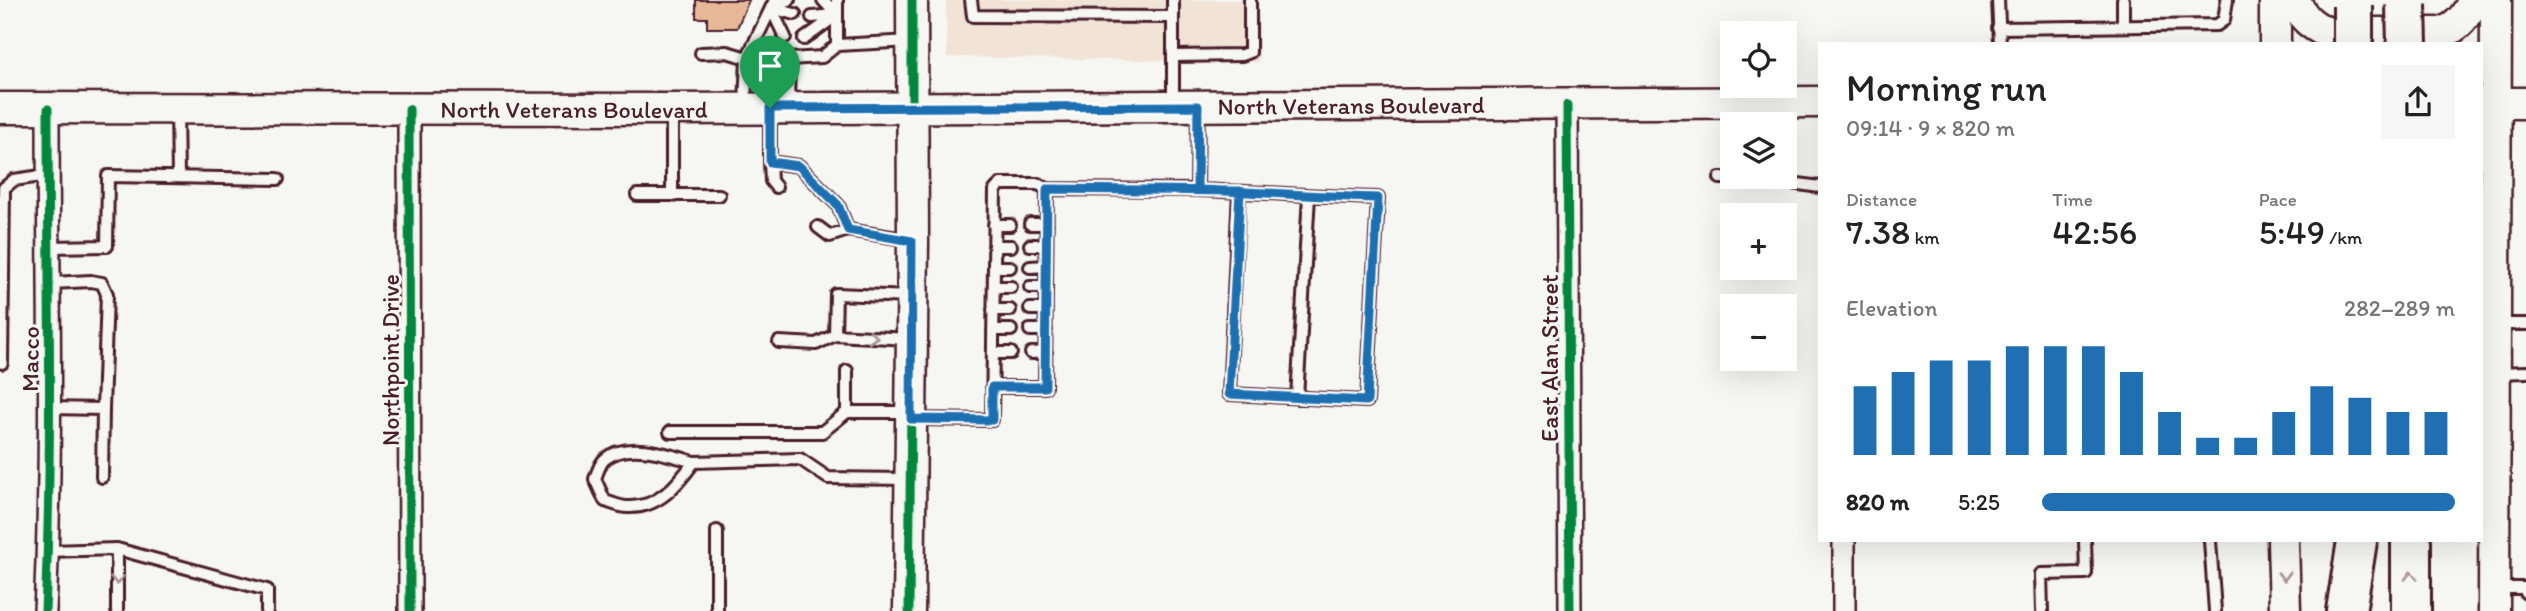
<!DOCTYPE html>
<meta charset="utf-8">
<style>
:root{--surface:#fff;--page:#f6f6f6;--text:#222;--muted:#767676;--accent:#1f6fb2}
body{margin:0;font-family:Itim,sans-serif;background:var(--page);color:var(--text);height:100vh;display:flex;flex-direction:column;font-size:26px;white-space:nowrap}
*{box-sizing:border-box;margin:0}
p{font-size:23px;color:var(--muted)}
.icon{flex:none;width:38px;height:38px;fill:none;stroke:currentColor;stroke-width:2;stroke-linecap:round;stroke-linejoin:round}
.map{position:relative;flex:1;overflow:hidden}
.drawer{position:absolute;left:1818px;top:42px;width:665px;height:500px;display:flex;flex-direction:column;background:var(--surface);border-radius:0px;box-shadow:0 7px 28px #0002}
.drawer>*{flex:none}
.fabs{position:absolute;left:1720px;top:21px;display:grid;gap:14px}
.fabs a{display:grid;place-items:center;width:77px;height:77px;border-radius:0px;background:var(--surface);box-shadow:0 7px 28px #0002;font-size:35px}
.pin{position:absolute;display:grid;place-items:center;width:60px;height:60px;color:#fff;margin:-72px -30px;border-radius:50% 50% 50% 0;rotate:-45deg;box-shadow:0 0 7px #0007}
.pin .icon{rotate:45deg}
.round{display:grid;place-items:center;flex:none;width:74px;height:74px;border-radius:0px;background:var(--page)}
.overview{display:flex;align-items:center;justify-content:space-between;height:119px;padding:0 28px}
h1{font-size:38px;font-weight:600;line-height:52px}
.figures{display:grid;grid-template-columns:repeat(3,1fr);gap:10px;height:119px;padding:7px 28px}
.figures div{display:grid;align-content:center}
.figures b{font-size:35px;font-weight:600}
.figures small{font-size:19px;font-weight:400}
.figures p{font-size:19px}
.chart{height:196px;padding:14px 28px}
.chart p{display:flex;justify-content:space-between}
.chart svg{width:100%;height:126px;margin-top:7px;stroke:var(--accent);stroke-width:6}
ul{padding:0 28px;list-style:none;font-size:23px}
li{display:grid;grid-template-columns:112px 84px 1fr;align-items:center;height:52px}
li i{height:18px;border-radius:9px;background:var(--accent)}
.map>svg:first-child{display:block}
</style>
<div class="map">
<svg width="2526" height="611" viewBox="0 0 2526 611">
<rect width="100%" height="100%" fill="#f6f6f2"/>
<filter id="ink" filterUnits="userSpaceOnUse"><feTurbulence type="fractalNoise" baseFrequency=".0143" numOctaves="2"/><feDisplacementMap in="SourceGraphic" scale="14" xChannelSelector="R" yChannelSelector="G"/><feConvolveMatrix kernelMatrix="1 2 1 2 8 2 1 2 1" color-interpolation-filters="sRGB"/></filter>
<g filter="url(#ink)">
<path fill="#f2e3d7" d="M946,0H1258L1259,62L947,57Z"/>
<path fill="#e7b897" stroke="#4a1f2b" stroke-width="2" d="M696,0H749L737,28H707V18H696Z"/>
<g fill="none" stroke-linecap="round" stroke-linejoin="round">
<g stroke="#4a1f2b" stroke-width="16">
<path id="lane" d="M823,0L837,15
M837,0V45L912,41
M971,0L973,16L1173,17
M1998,0L2000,44
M2123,0V26
M771,8L785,37
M771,8L795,14
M771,8L789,0
M812,17L834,15
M1998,28L2217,25L2224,20L2227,0
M804,39L837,15
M701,53L727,52L747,58L775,0
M1173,56L1242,55L1250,52V0
M789,59L822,57L837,45
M1173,103V0
M745,105L747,58L789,59L788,105
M177,110L178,177
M770,110V162L799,166L838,205L848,230L910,240
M1763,124V105
M770,162L771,181L776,187
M1720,178L1763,179L1820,187
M1197,190C1257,192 1317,196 1378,198L1367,401L1229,394L1239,192
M637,195H672V111
M672,195H719
M1030,224H1047
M994,225H1010
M818,227L830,236L848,230
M1030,245H1046
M994,246H1011
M50,247L107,246L108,176L278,179
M994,267H1010
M1030,267L1046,266
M51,283L91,281L102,283L107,294L103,409
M994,287H1011
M1030,287H1046
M1030,309H1046
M993,310H1010
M2497,324H2526
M993,330H1011
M1030,330H1046
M835,335L836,294L911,297
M779,342L816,344L835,335L909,339
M993,353H1011
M1031,353L1046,352
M2,363L4,188L14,180L48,175
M847,371V412H908
M2497,373L2526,372
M992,387H1045L1047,189
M1297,398L1309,196
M48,408L103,409L102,477
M913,419L992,420L995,190L1001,184H1038L1047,189L1197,190L1198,108
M670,432H822L847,412
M694,462C670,455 628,440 605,459C600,463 597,473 595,479L605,501C612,503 620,507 627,507C658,509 678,484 694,462L800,459L828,478L907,479
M2210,541L2215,611
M117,549V611
M48,551L117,549L267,590V611
M2496,588H2526V593
M717,611V531
M2042,611L2041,574L2086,573L2085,541"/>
</g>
<g stroke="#4a1f2b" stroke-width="26">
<path id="street" d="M1567,105L1570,611
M409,109L410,611
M1844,541V611
M45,611C53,444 48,276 48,109"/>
</g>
<g stroke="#4a1f2b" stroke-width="35">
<g id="secondary">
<path d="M2295,0C2302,18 2311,25 2328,33H2441C2458,28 2466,16 2474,0"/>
<path d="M2275,44V0"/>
<path d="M2482,103H2526"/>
<path id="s1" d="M0,108L672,109L1820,102"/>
<path d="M2283,541L2285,611"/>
<path d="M909,611L913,241L912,0"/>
<path d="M2494,611L2496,0"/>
</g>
</g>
<g stroke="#4a1f2b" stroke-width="44">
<path id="highway" d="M2411,541V611
M2346,611L2357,541"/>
</g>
<use href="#lane" stroke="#f6f6f2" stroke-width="10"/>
<use href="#street" stroke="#f6f6f2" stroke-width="21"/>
<use href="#secondary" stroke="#f6f6f2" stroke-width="30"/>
<use href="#highway" stroke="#f6f6f2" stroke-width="38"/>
<g stroke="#4a1f2b" stroke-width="44" stroke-linecap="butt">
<path id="highway-bridge" d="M2406,5L2407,44
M2353,6V44"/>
</g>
<use href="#highway-bridge" stroke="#f6f6f2" stroke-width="38"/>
<g stroke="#f6f6f2" stroke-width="13">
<path id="cycleway" d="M912,0V107
M1567,105L1570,611
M409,109L410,611
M45,611C53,444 48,276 48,109
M909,611L912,297"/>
</g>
<use href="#cycleway" stroke="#00873e" stroke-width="9"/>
</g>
<defs><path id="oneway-chevron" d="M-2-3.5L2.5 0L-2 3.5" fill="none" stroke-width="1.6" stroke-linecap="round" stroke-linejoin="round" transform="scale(1.75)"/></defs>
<g stroke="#a99598">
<use href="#oneway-chevron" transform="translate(873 337) rotate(3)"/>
<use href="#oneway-chevron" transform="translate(2284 576) rotate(89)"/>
<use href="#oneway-chevron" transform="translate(2411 576) rotate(-90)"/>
<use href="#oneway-chevron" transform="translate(117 580) rotate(89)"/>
</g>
</g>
<g fill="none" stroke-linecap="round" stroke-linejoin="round" filter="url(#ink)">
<g stroke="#fff" stroke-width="14">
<path id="route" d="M770,108V162L799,166L838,205L848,230L912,241L911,419L992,420V387H1045L1047,189L1240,191L1229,394L1367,401L1378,198C1317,196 1257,192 1197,190L1198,106L770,108"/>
</g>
<use href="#route" stroke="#1f6fb2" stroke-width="9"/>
</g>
<g text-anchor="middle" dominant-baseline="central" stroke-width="6" stroke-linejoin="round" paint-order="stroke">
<g font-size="24" fill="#4a1f2b" stroke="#f6f6f2">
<text stroke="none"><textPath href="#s1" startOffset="1351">North Veterans Boulevard</textPath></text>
<text stroke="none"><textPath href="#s1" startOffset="574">North Veterans Boulevard</textPath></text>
<text transform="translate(1549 358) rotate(-90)">East Alan Street</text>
<text transform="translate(30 359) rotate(-89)">Macco</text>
<text transform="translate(390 360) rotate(-90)">Northpoint Drive</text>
</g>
</g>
</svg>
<div class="fabs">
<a><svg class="icon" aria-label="locate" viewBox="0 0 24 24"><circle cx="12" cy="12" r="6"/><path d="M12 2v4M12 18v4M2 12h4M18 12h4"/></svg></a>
<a><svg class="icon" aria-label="layers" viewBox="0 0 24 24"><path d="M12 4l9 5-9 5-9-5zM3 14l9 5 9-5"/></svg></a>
<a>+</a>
<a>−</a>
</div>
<div class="pin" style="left:770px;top:108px;background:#1e9e55"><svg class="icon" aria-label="arrive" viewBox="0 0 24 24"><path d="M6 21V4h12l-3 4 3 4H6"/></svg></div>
<section class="drawer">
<div class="overview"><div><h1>Morning run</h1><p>09:14 · 9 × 820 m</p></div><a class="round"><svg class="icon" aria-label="share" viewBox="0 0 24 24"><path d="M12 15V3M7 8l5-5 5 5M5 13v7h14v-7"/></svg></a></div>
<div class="figures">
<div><p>Distance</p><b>7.38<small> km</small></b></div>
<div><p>Time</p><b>42:56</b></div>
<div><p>Pace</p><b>5:49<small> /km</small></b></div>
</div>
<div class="chart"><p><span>Elevation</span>282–289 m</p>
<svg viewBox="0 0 160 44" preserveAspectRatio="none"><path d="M5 44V20M15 44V15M25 44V11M35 44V11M45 44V6M55 44V6M65 44V6M75 44V15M85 44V29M95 44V38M105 44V38M115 44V29M125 44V20M135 44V24M145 44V29M155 44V29"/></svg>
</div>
<ul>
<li><b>820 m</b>5:25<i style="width:100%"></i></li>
</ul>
</section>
</div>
